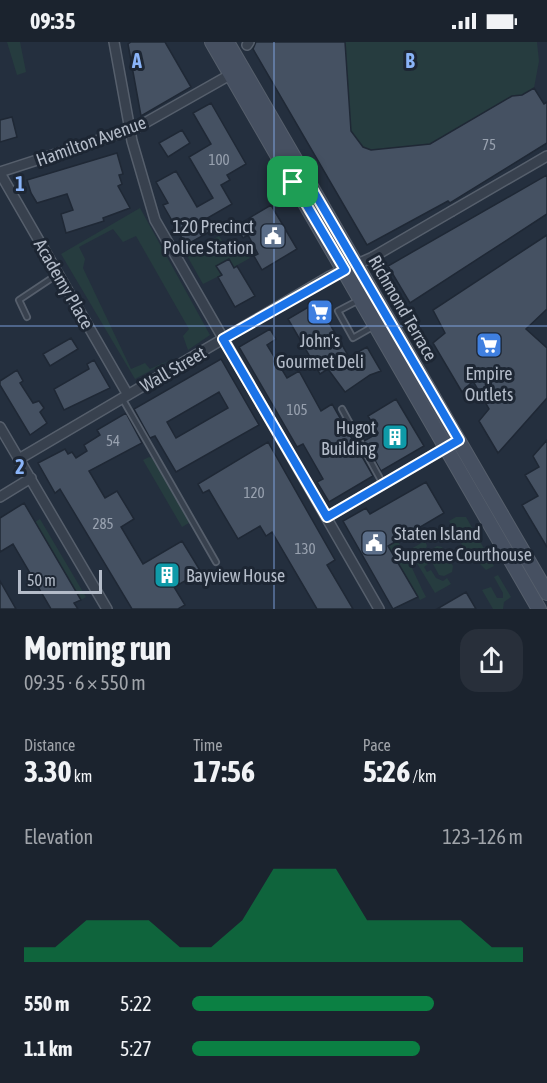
<!DOCTYPE html>
<meta charset="utf-8">
<style>
:root{--surface:#1b232e;--page:#282f3a;--text:#f1f3f6;--muted:#a0a4aa;--accent:#0b8043}
body{margin:0;font-family:"Asap Condensed",sans-serif;background:var(--page);color:var(--text);height:100vh;display:flex;flex-direction:column;font-size:22px;white-space:nowrap}
*{box-sizing:border-box;margin:0}
p{font-size:20px;color:var(--muted)}
.icon{flex:none;width:33px;height:33px;fill:none;stroke:currentColor;stroke-width:2;stroke-linecap:round;stroke-linejoin:round}
.map{position:relative;height:567px;overflow:hidden}
.details{display:flex;flex-direction:column;background:var(--surface);flex:1}
.details>*{flex:none}
.scale{position:absolute;left:18px;bottom:15px;width:84px;box-sizing:border-box;padding-left:6px;border:3px solid #b4bcc9;border-top:0;font-size:16px;line-height:21px;white-space:nowrap;color:#b4bcc9;-webkit-text-stroke:4px #1d2633;paint-order:stroke}
.pin{position:absolute;display:grid;place-items:center;width:51px;height:51px;color:#fff;margin:-26px;border-radius:12px;box-shadow:0 3px 9px #0006}
.round{display:grid;place-items:center;flex:none;width:63px;height:63px;border-radius:18px;background:var(--page)}
.headline{display:flex;align-items:center;justify-content:space-between;height:102px;padding:0 24px}
h1{font-size:33px;font-weight:700;line-height:45px}
.stats{display:grid;grid-template-columns:repeat(3,1fr);gap:9px;height:102px;padding:6px 24px}
.stats div{display:grid;align-content:center}
.stats b{font-size:30px;font-weight:700}
.stats small{font-size:16px;font-weight:400}
.stats p{font-size:16px}
.chart{height:168px;padding:12px 24px}
.chart p{display:flex;justify-content:space-between}
.chart svg{width:100%;height:108px;margin-top:6px;fill:var(--accent);opacity:.7}
ul{padding:0 24px;list-style:none;font-size:20px}
li{display:grid;grid-template-columns:96px 72px 1fr;align-items:center;height:45px}
li i{height:15px;border-radius:8px;background:var(--accent)}
.status{display:flex;justify-content:space-between;align-items:center;height:42px;padding:0 30px;background:var(--surface);direction:ltr}
.status svg{height:16px;fill:currentColor}
.map>svg:first-child{display:block}
</style>
<div class="status"><b>09:35</b><svg viewBox="0 0 49 12"><path d="M0 12V9h3v3zM5 12V6h3v6zM10 12V3h3v9zM15 12V0h3v12zM26 1h20v11H26zM47 4h2v5h-2z"/></svg></div>
<div class="map">
<svg width="547" height="567" viewBox="0 0 547 567">
<rect width="100%" height="100%" fill="#242f3e"/>
<path fill="#263c3f" d="M7,0H20L26,30L17,33Z
M253,0H537L539,19L534,46L544,62L547,60V101L450,161L448,159L367,203L251,3Z
M140,166L210,293L188,308L183,294L189,287L136,194L123,200L113,187L79,205L85,217L83,226L131,327L145,321L150,327L174,316L135,337L61,212Z
M219,194L229,209L245,208L250,216L234,225L229,216L216,224L221,233L203,242L186,212Z
M149,415L152,416L188,476L189,481L182,485L143,418Z
M456,475H466L494,524L486,528L479,521H472L449,479Z
M40,477L86,555L81,558L35,480Z
M397,498C409,517 416,536 426,555L420,558L388,504Z
M425,499L427,504L423,512L428,522L424,525L427,530L431,528L436,536L443,539L447,536L451,542L435,551L409,508Z
M437,504L442,505L453,524L452,530L444,534L439,533L428,513L429,509Z
M498,533L511,555L504,560L503,567H493L482,548L491,545L497,556H503V551L494,535Z"/>
<path fill="#455162" stroke="#1f2835" stroke-width="1.5" fill-rule="evenodd" d="M131,0H165L191,45L141,74L128,2Z
M256,0H345L351,89L363,105L371,108L430,102L512,54L522,53L534,46L544,62L547,60V101L450,161L448,159L367,203L253,7Z
M211,61L246,122L227,133L230,138L221,143L232,162L204,178L211,189L186,203L163,163L168,161L156,140L176,129L197,165L213,156L189,115L211,102L193,71Z
M12,75L17,95L0,100V78Z
M182,88L190,101L168,115L159,101Z
M117,111L123,132L119,133L122,142L118,144L130,166L103,176L104,179L66,191L61,172L73,168L67,152L37,161L31,151L27,138Z
M547,133V172L410,261L388,224Z
M271,163L297,207L262,228L254,214L258,212L248,193L243,196L236,184Z
M547,193V267L526,287L547,306V356L498,411L479,379L489,367L473,339L462,350L433,301L445,291L433,268Z
M229,217L234,226L237,224L255,254L235,265L218,235L222,233L216,224Z
M317,260L349,315L367,305L381,329L370,333L345,350L328,327L320,332L288,277Z
M270,287L276,297L267,303L287,336L299,329L321,369L332,362L373,434L329,460L317,440L323,437L303,402L297,405L239,305Z
M71,296L78,307L50,324L43,312Z
M221,317L259,383L176,430L155,394L150,396L134,367ZM219,350L228,366L176,396L167,380Z
M94,318L110,346L64,368L54,347L89,327L87,322Z
M17,328L23,339L20,341L33,361L39,359L44,366L40,370L47,381L30,393L0,343V339Z
M396,357L424,404L381,429L364,399L378,391L368,374Z
M126,371L142,401L89,429L105,456L117,449L134,477L121,485L143,522L182,499L201,530L174,545L185,563L178,567H132L60,447L55,451L38,421L65,407L68,412L72,410L76,416L87,409L84,403L100,393L97,388Z
M547,398V505L522,463L538,454L525,433L539,425L533,414Z
M268,400L335,518L327,523L353,567H317L272,490L266,494L260,484L238,497L209,448L203,451L198,442Z
M426,440L444,471L388,504L418,555L393,567L343,479L366,466L370,472Z
M24,461L81,558L74,561L78,567H51L13,502L0,510V476Z
M0,539L16,567H0Z
M466,550L476,567H437Z"/>
<g fill="none" stroke-linecap="round" stroke-linejoin="round">
<g stroke="#565f6c" stroke-width="8">
<path id="lane" d="M359,258L338,269L353,296L374,284
M27,275L19,258L58,232
M122,356L216,520
M342,367L383,442"/>
</g>
<g stroke="#565f6c" stroke-width="12">
<path id="street" d="M114,0L132,99L155,178L379,567
M247,3L249,0
M0,130L136,86L235,30
M0,131L128,353
M452,169L547,114
M0,385L107,567
M19,417L330,234L373,215
M0,455L31,436
M327,475L449,404"/>
</g>
<g stroke="#565f6c" stroke-width="16">
<path id="secondary" d="M212,0L539,567
M227,0L547,551"/>
</g>
<use href="#lane" stroke="#38414e" stroke-width="4.5"/>
<use href="#street" stroke="#38414e" stroke-width="9"/>
<use href="#secondary" stroke="#465061" stroke-width="14"/>
<g stroke="#565f6c" stroke-width="12" stroke-linecap="butt">
<path id="street-bridge" d="M373,215L452,169"/>
</g>
<use href="#street-bridge" stroke="#38414e" stroke-width="9"/>
</g>
<g fill="none" stroke-linecap="round" stroke-linejoin="round">
<g stroke="#fff" stroke-width="12">
<path id="route" d="M304,133L459,398L327,475L223,297L345,228L293,140Z"/>
</g>
<use href="#route" stroke="#1a73e8" stroke-width="8"/>
</g>
<path fill="none" stroke="#8ab4f8" stroke-width="1.5" stroke-opacity="0.55" d="M274,0V567M0,284H547"/>
<defs>
<g id="civic-square" transform="scale(1.35)"><rect x="-9" y="-9" width="18" height="18" rx="4" fill="#5c6f8a" stroke="#1d2633"/><path d="M-.6-6.5H3V-4.5H.6V-3L4-1V1h2V6H-6V1h2V-1L-.6-3ZM-1.2 2.5V6h2.4V2.5Z" fill="#fff"/></g>
<g id="supermarket-square" transform="scale(1.35)"><rect x="-9" y="-9" width="18" height="18" rx="4" fill="#3f7fe0" stroke="#1d2633"/><path d="M-6-5.5h2.5l.6 2H6L4.5 2H-2.5L-4.4-4H-6ZM-1.5 3.2a1.3 1.3 0 1 0 .1 0ZM3 3.2a1.3 1.3 0 1 0 .1 0Z" fill="#fff"/></g>
<g id="building-square" transform="scale(1.35)"><rect x="-9" y="-9" width="18" height="18" rx="4" fill="#0f9aa8" stroke="#1d2633"/><path d="M-4-6H4V6H1V3H-1V6H-4ZM-2.5-4.3h1.7v1.8h-1.7ZM.8-4.3h1.7v1.8H.8ZM-2.5-1h1.7V.8h-1.7ZM.8-1h1.7V.8H.8Z" fill="#fff"/></g>
</defs>
<g fill-rule="evenodd">
<use href="#civic-square" x="273" y="194"/>
<use href="#supermarket-square" x="320" y="270"/>
<use href="#supermarket-square" x="489" y="303"/>
<use href="#building-square" x="395" y="395"/>
<use href="#civic-square" x="374" y="501"/>
<use href="#building-square" x="167" y="533"/>
</g>
<g text-anchor="middle" dominant-baseline="central" stroke-width="6" stroke-linejoin="round" paint-order="stroke">
<g font-size="15" fill="#98a1af">
<text x="489" y="102">75</text>
<text x="219" y="117">100</text>
<text x="297" y="367">105</text>
<text x="113" y="398">54</text>
<text x="254" y="450">120</text>
<text x="103" y="481">285</text>
<text x="305" y="506">130</text>
</g>
<g font-size="18" fill="#b4bcc9" stroke="#1d2633">
<text transform="translate(91 99) rotate(-20)">Hamilton Avenue</text>
<text transform="translate(64 242) rotate(60)">Academy Place</text>
<text transform="translate(403 266) rotate(60)">Richmond Terrace</text>
<text transform="translate(173 327) rotate(-30)">Wall Street</text>
</g>
<g font-size="18" fill="#b4bcc9" stroke="#1d2633" text-anchor="end">
<text x="254" y="184">120 Precinct<tspan x="254" dy="21">Police Station</tspan></text>
<text x="320" y="298" text-anchor="middle">John's<tspan x="320" dy="21">Gourmet Deli</tspan></text>
<text x="489" y="331" text-anchor="middle">Empire<tspan x="489" dy="21">Outlets</tspan></text>
<text x="376" y="385">Hugot<tspan x="376" dy="21">Building</tspan></text>
<text x="394" y="491" text-anchor="start">Staten Island<tspan x="394" dy="21">Supreme Courthouse</tspan></text>
<text x="186" y="533" text-anchor="start">Bayview House</text>
</g>
</g>
<g font-size="20" text-anchor="middle" font-weight="bold" fill="#8ab4f8" stroke="#1d2633" stroke-width="6" stroke-linejoin="round" paint-order="stroke">
<text x="137" y="26">A</text>
<text x="410" y="26">B</text>
<text x="20" y="149">1</text>
<text x="20" y="432">2</text>
</g>
</svg>
<div class="scale">50 m</div>
<div class="pin" style="left:293px;top:140px;background:#1e9e55"><svg class="icon" aria-label="arrive" viewBox="0 0 24 24"><path d="M6 21V4h12l-3 4 3 4H6"/></svg></div>
</div>
<section class="details">
<div class="headline"><div><h1>Morning run</h1><p>09:35 · 6 × 550 m</p></div><a class="round"><svg class="icon" aria-label="share" viewBox="0 0 24 24"><path d="M12 15V3M7 8l5-5 5 5M5 13v7h14v-7"/></svg></a></div>
<div class="stats">
<div><p>Distance</p><b>3.30<small> km</small></b></div>
<div><p>Time</p><b>17:56</b></div>
<div><p>Pace</p><b>5:26<small> /km</small></b></div>
</div>
<div class="chart"><p><span>Elevation</span>123–126 m</p>
<svg viewBox="0 0 160 44" preserveAspectRatio="none"><path d="M0 44V38L10 38L20 27L30 27L40 27L50 38L60 38L70 27L80 6L90 6L100 6L110 27L120 27L130 27L140 27L150 38L160 38V44z"/></svg>
</div>
<ul>
<li><b>550 m</b>5:22<i style="width:73%"></i></li>
<li><b>1.1 km</b>5:27<i style="width:69%"></i></li>
</ul>
</section>
